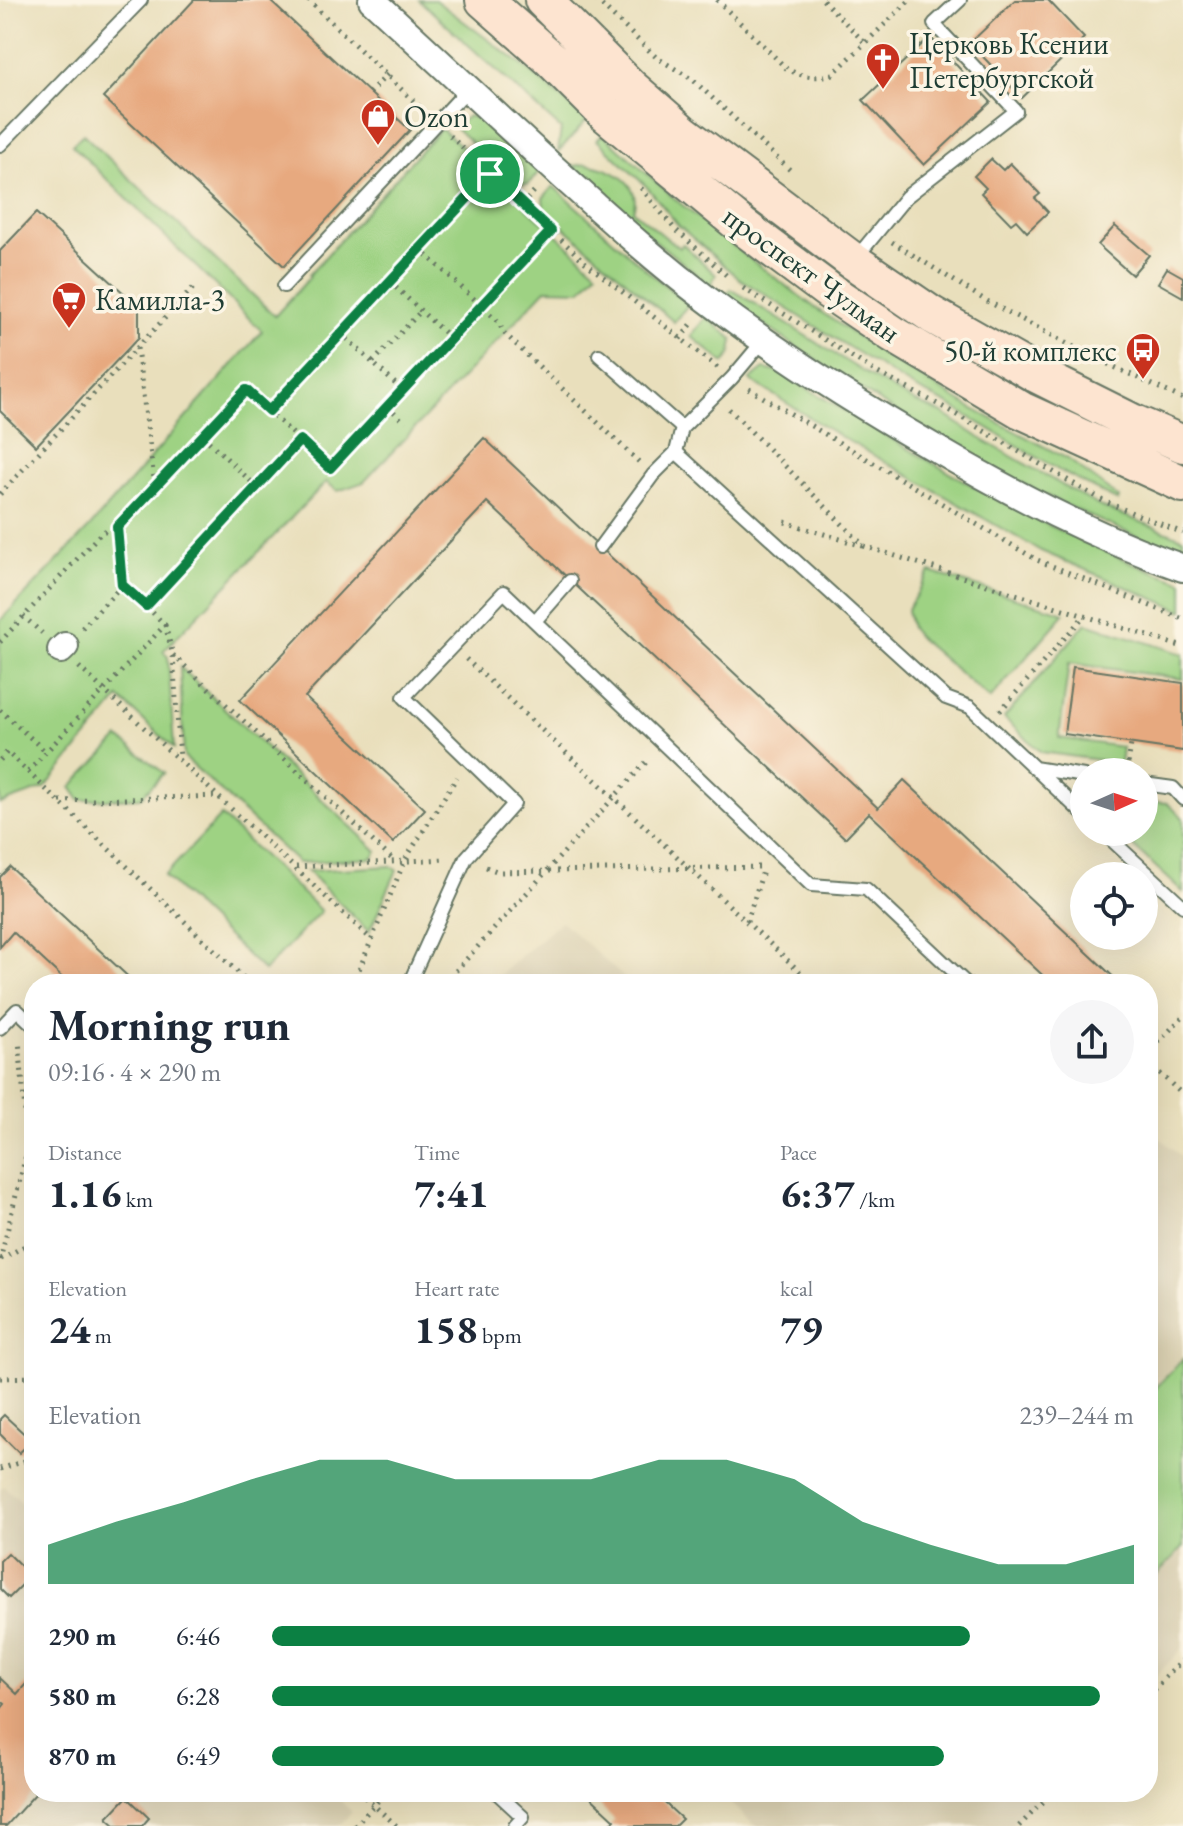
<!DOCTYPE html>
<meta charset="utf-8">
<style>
:root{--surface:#fff;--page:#f6f6f7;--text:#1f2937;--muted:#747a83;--accent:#0b8043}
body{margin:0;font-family:"EB Garamond",serif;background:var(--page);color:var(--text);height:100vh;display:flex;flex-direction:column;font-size:30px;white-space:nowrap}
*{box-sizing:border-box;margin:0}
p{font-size:26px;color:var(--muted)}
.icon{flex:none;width:44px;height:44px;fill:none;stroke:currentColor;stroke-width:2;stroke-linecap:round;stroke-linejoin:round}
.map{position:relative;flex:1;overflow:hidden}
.details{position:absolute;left:24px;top:974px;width:1134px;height:828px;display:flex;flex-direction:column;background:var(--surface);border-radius:32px;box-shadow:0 8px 32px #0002}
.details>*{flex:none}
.needle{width:52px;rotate:87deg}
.tools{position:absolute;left:1070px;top:758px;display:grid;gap:16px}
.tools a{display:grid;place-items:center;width:88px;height:88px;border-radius:50%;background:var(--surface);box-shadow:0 8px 32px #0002;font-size:40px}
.pin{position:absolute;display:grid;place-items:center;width:68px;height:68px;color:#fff;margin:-34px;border:4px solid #fff;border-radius:50%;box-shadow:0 2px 8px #0007}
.round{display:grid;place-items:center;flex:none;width:84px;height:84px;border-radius:42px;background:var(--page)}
.summary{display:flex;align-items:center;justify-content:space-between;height:136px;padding:0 24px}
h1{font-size:44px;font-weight:700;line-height:60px}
.figures{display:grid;grid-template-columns:repeat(3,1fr);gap:12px;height:136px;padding:8px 24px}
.figures div{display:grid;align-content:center}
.figures b{font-size:40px;font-weight:700}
.figures small{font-size:22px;font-weight:400}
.figures p{font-size:22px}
.chart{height:224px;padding:16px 24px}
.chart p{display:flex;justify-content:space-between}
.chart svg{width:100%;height:144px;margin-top:8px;fill:var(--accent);opacity:.7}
ul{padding:0 24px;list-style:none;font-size:26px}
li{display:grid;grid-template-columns:128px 96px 1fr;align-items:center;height:60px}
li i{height:20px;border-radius:10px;background:var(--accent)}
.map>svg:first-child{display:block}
</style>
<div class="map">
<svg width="1183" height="1826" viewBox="0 0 1183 1826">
<rect width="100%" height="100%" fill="#fcf5e5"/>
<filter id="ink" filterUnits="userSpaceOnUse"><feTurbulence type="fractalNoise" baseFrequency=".0125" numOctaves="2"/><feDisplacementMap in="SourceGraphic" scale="16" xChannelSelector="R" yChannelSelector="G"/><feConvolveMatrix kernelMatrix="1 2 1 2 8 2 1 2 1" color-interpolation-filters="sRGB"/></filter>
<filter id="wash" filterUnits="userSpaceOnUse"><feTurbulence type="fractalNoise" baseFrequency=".006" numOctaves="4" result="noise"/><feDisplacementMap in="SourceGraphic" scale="32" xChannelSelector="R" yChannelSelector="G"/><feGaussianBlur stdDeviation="1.8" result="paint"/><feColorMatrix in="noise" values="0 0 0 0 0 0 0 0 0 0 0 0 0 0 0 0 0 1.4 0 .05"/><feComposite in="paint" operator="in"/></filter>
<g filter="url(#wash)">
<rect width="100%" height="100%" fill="#e9dfbc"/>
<path fill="#dbd1b2" d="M561,921L631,984H489Z
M1148,1128L1183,1158V1648L1148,1684Z
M4,1486L34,1514V1792H331L352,1812L339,1826H0V1490Z
M718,1792H1043L1010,1826H755Z"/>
<path fill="#9ed283" stroke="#5e885c" stroke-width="2" d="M419,0H435L530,71L587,120L558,152L561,129Z
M468,116L481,119L539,172L528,184L517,185L455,127Z
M441,128L597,272L581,290L546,289L364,482L338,491L326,482L163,651L168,657L174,748L119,698L45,788L0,804V621L90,527L262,331L72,145L83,134L275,316L310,277L309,275Z
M603,134L676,200L746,256L821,312L889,358L973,409L1068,459L1119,498L1118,501L1062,472L947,404L911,386L740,279L679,226L647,187L597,140Z
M586,164C609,168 643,181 633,211L679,248L683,244L716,275L710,285L648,235L573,166Z
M553,186L651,274L689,304L674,322L544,210L543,198Z
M731,289L873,378L916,402L942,413L983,440L1099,506L1183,538V554C1022,497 862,396 725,297Z
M706,317L733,339L731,354L724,363L691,336Z
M764,369L782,373C911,451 1040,532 1183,582V611L1041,551L831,431L750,380Z
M930,572L1065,613L990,699L919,638L911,628L907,610Z
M1086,623L1183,654V679L1069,663L1059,738L1122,747L1120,763L1041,752L1004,718Z
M180,667L377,851L372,858L298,863L184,757Z
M119,738L164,773L140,798L80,800L71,787Z
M1144,801L1167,803L1183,818V892L1118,832H1144Z
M221,816L321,911L264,971L164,876Z
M390,866L397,870L369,932L307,871Z
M1183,1359V1547L1148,1584V1396Z"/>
<g id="blocks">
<path fill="#e7a97f" d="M194,0H269L410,130L284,266L103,98Z
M1015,0H1048L1084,38L1022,98L970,43Z
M930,37L991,102L924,165L863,100Z
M991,159L1003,170L1010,163L1040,194L1035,198L1048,212L1027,232L1016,220L1011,224L981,193L986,188L974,176Z
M36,213L139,307V337L36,446L0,411V251Z
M1115,226L1149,255L1132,275L1098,245Z
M1167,268L1183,277V297L1158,283Z
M484,438L878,808L904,780L1121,984H1052L869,813L845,838L487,502L305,697L425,809L393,843L240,700Z
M1073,667L1183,683V751L1064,734Z
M10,867L136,984H69L13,932L0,947V877Z
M4,1415L32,1441L19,1453L0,1434V1419Z
M8,1553L31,1576L9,1598L0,1589V1561Z
M34,1675V1792H37L6,1826H0V1710L5,1704L0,1700V1678L17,1694Z
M585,1792H653L682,1819L675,1826H609L615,1820Z
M127,1797L149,1818L142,1826H116L107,1818Z"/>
</g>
</g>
<g filter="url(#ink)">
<use href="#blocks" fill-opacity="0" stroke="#667664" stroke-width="2"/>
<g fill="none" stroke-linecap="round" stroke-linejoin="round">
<g stroke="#667664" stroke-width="16">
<path id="lane" d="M0,145L141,0
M856,258L906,197L1016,111L934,24L960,0
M284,286L469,88
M599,355L682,428
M676,452L946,698L970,707L1084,815
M600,547L653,475L676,452L682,428L732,378L763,341
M535,621L570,581
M1034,768L1084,776
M1144,784L1173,788L1183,799
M1103,832L1183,906
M409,984L466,858L514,804L404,697L504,592L811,885L866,889L967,984
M0,1028L17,1010L34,1026
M496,1792L523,1817L515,1826"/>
</g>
<g stroke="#667664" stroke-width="30">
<path id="street" d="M372,0C461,81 548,166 640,245C730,323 830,388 933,447C1013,494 1095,537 1183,568
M61,650L65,646"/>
</g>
<g stroke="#667664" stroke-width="40">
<path id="secondary" d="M484,0L551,59L605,113L742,226L829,291L893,334L1021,410L1183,484
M543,0L629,86L684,134L853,261L932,315L1036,374L1132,422L1183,444"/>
</g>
<path stroke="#667664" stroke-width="5" stroke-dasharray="2 6" stroke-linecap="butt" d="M308,0L423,110
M596,0L656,57L693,80L790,170
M717,0L787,69C803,77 815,79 833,74L910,0
M823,0L865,43
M369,93L388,74
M450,136L586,263L718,368
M641,188L674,228L726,275
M522,205L537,188
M892,242L985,300L1093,357L1183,399
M420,249L499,322L503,332L639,462
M390,282L451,339
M743,288L876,372L945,408L1103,501L1183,533
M341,333L403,391
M680,339L694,321
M137,348L155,487
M373,362L421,311
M749,389L1037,560L1183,619
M388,406L405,423
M729,409L864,546L1183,647
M269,411L490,174
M203,436L257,487
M330,468L551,231
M0,494L194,287
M785,522L863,546
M117,527L122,585L146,606
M23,616L42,633
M165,625L173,655L180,758
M82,628L122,585
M0,642L102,532L117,527L246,390L333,471
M173,655L394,861
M466,659L813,984
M79,667L371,939
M0,710L46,752
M1000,711L1084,616
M0,760L7,752L28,772L46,752L165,625L146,606L300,440
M1127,771L1131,744
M28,772L250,984
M60,801L218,796
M296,867L446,859
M486,867L499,872L763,867
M747,921L764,868
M356,976L365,984
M353,984L405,860L457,777
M447,984L451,976L649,759
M1148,1054L1183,1016
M1148,1062L1183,1095
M1,1259L34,1241
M0,1260L28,1147L19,1040
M0,1378L34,1377
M0,1469L34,1458
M1148,1695L1183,1660
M359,1792L397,1826
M355,1826L386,1792
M1019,1826L1053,1792"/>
<use href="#lane" stroke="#fff" stroke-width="12"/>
<use href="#street" stroke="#fff" stroke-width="26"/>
<use href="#secondary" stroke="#fde4d0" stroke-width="36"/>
</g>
</g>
<g fill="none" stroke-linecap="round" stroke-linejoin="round" filter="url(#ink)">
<g stroke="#fff" stroke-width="16">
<path id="route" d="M490,174L551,231L330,468L300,440L146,606L122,585L117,527L246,390L269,411Z"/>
</g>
<use href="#route" stroke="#0b8043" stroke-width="10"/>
</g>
<defs>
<g id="church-pin" transform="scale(1.8)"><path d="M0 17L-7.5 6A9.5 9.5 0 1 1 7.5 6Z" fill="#c8321e" stroke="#fcf5e5"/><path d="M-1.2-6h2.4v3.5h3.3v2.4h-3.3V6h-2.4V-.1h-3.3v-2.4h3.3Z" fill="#fff"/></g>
<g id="shop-pin" transform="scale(1.8)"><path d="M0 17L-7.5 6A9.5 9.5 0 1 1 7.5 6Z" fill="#c8321e" stroke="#fcf5e5"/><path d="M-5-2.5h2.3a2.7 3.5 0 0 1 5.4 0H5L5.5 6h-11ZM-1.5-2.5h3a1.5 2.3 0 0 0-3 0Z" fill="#fff"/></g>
<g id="supermarket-pin" transform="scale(1.8)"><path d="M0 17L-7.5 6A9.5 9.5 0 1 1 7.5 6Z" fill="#c8321e" stroke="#fcf5e5"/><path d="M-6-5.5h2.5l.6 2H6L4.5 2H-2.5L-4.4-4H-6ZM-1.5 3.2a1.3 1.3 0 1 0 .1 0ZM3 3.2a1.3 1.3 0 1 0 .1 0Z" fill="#fff"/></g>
<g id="bus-pin" transform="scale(1.8)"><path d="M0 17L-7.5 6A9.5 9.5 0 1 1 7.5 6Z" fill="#c8321e" stroke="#fcf5e5"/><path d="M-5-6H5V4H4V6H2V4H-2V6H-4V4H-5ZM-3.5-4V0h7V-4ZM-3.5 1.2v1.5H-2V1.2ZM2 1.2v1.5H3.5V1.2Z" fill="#fff"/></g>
</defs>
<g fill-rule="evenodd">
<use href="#church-pin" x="883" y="60"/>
<use href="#shop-pin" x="378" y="116"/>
<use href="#supermarket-pin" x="69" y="299"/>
<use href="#bus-pin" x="1143" y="350"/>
</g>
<g text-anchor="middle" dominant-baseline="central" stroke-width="7" stroke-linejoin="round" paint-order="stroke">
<g font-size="30" fill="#1f3d34" stroke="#fcf5e5" text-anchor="start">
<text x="909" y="43">Церковь Ксении<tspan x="909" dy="34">Петербургской</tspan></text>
<text x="404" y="116">Ozon</text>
<text x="95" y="299">Камилла-3</text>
<text x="1117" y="350" text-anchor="end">50-й комплекс</text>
</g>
<g font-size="30" fill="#1f3d34" stroke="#fcf5e5">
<text transform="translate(812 274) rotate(36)">проспект Чулман</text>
</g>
</g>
</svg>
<div class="tools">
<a><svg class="needle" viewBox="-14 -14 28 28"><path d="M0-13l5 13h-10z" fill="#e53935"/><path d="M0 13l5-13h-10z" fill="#747a83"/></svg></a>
<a><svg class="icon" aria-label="locate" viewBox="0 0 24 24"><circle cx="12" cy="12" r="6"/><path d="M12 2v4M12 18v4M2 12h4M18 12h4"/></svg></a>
</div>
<div class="pin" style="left:490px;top:174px;background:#1e9e55"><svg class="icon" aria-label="arrive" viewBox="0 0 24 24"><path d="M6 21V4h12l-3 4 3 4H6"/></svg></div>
<section class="details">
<div class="summary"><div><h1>Morning run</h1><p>09:16 · 4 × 290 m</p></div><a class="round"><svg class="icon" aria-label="share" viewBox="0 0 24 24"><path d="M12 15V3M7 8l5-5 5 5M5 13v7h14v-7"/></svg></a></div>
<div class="figures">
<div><p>Distance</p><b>1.16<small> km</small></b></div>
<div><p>Time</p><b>7:41</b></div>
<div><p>Pace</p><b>6:37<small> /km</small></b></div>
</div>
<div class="figures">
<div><p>Elevation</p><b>24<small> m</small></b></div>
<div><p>Heart rate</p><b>158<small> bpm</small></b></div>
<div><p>kcal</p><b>79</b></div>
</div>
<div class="chart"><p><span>Elevation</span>239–244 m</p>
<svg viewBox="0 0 160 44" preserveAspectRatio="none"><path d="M0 44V32L10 25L20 19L30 12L40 6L50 6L60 12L70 12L80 12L90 6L100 6L110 12L120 25L130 32L140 38L150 38L160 32V44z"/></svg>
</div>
<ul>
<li><b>290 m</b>6:46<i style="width:81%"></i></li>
<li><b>580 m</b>6:28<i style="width:96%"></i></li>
<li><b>870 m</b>6:49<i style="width:78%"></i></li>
</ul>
</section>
</div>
